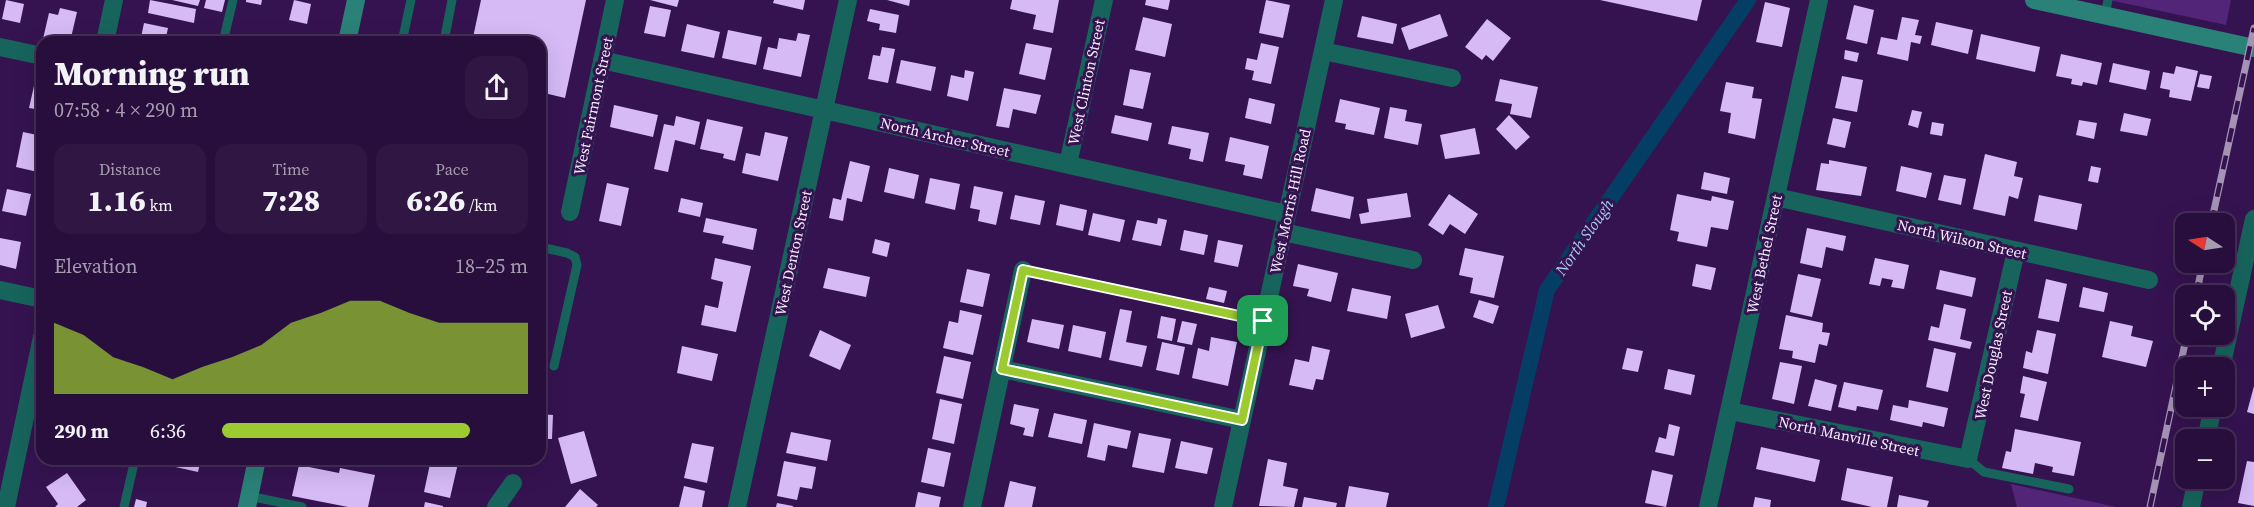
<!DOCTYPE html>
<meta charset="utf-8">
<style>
:root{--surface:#280e3c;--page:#301743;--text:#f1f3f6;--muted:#a59caf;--line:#442e56;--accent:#9cca31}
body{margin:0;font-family:"Source Serif 4",serif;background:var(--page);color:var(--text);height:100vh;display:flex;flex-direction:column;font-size:22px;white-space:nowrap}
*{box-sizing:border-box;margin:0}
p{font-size:20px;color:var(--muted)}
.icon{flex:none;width:33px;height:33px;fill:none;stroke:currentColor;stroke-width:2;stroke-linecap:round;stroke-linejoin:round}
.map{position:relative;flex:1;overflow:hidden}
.panel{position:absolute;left:36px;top:36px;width:510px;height:429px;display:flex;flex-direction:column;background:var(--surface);border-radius:18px;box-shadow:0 6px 24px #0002,0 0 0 2px var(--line)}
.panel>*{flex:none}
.needle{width:39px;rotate:282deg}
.tools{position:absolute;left:2175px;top:213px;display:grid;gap:12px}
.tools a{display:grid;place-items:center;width:60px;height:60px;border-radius:12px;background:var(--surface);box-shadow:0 6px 24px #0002,0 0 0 2px var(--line);font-size:30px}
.pin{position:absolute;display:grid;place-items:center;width:51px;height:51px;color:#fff;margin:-26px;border-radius:12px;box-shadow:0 3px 9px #0006}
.round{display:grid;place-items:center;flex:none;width:63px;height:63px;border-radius:18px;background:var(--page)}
.head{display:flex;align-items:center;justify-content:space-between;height:102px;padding:0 18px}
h1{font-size:33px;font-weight:800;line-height:45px}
.figures{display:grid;grid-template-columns:repeat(3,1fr);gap:9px;height:102px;padding:6px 18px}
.figures div{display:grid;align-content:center;border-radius:15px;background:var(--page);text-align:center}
.figures b{font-size:30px;font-weight:800}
.figures small{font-size:16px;font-weight:400}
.figures p{font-size:16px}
.chart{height:168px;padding:12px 18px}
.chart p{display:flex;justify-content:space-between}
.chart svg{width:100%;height:108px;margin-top:6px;fill:var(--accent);opacity:.7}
ul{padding:0 18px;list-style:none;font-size:20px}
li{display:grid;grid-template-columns:96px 72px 1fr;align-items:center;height:45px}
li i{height:15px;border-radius:8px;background:var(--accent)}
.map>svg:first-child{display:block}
</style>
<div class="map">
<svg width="2254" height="507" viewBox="0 0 2254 507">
<rect width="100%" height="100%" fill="#351350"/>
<path fill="#522578" d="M2109,0H2231L2226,25Z
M2011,484L2116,507H2017Z"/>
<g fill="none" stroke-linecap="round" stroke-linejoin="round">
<path stroke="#053e64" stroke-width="16" d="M1496,507L1547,290L1748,0"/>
</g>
<path fill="#d5baf5" d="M6,0L24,4L20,23L2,19Z
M150,0L196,9L194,23L148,13Z
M172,0H200L198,6Z
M206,0H225L222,12L204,8Z
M246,0H262L261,5L246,2Z
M294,0L311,4L307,24L289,20Z
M481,0H586L565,98L540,92V42H472Z
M650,0H679L677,7Z
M774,0H805L803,10L773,3Z
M887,0H910L909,6Z
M1012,0H1059L1053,33L1033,29L1036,15L1010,9Z
M1146,0H1170L1168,10L1145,5Z
M1266,0L1290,5L1283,38L1259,33Z
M1600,0H1702L1697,21Z
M1765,2L1790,8L1782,47L1756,42Z
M1854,5L1874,10L1867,44L1846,39Z
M650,6L671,10L665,37L644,33Z
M60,8L77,12L70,42L43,39L49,13L58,15Z
M870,9L899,15L896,33L879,30L880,24L867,21Z
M1440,14L1448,36L1409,50L1401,28Z
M1362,16L1397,24L1393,44L1357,37Z
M1143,17L1172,24L1165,57L1135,50Z
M1902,17L1919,20L1915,35L1922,36L1920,44L1911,42L1908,61L1877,54L1881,37L1897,40Z
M1487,19L1511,38L1493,61L1486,55L1482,60L1465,47Z
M1936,22L1973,30L1968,54L1931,45Z
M144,23L168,28L165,42H140Z
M687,24L720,32L714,58L681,51Z
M728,30L762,37L756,65L722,58Z
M798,33L810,35L801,77L763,69L768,47L777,49L779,38L796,41Z
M1981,34L2040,47L2035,72L1976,59Z
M1026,43L1052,48L1045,80L1019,74Z
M1261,43L1279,47L1271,84L1252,80L1254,71L1245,69L1247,58L1257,60Z
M882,47L895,49L888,83L868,79L873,55L880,56Z
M1845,50L1859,53L1857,62L1844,59Z
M2061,54L2102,63L2097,85L2083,82L2082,86L2071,84L2072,79L2056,76Z
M901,60L936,67L931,91L896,83Z
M2113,63L2150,71L2146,90L2109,82Z
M2176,66L2198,71L2191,101L2169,97L2170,90L2160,88L2163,72L2174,74Z
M1130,69L1151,73L1143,109L1123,105Z
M965,70L974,72L968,101L947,96L951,75L964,78Z
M2200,74L2212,76L2209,89L2197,87Z
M1842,76L1863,80L1857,112L1835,108Z
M1500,79L1538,87L1531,118L1510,114L1512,104L1495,101Z
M1726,82L1754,87L1752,98L1762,99L1755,139L1728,133L1731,113L1720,111Z
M34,86L42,87V110L29,108Z
M1004,88L1041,95L1036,114L1013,109L1009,128L996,126Z
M1249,98L1275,104L1271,124L1245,118Z
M1340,99L1380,108L1374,135L1345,129L1346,124L1335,122Z
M614,105L658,115L653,137L610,127Z
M1390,107L1407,110L1405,121L1422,124L1418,145L1384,138Z
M1912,110L1922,112L1918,128L1908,125Z
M2124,113L2151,119L2147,136L2120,131Z
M1115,115L1152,123L1148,141L1111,133Z
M1509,115L1530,137L1516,150L1496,129Z
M676,116L700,122L695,145L675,140L668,172L654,169L664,124L674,126Z
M1833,118L1851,122L1845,148L1827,144Z
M707,119L743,127L735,161L723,158L724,154L700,149Z
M2079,120L2097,123L2094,139L2076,135Z
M1932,122L1944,124L1942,136L1930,134Z
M1172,126L1209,133L1203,162L1189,159L1191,149L1168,144Z
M1475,128L1480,154L1445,159L1440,135Z
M23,132L42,136V173L16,167Z
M765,132L788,137L778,181L742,173L746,153L760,156Z
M1230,137L1269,146L1262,179L1243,175L1245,165L1225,161Z
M1985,154L2017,162L2014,176L2023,178L2018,199L2009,196L2005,216L1973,209Z
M1829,160L1867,167L1861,196L1816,190L1821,163L1829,164Z
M850,161L870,166L862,202L847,198L843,221L829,218L833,198L841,200Z
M1901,166L1932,173L1926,198L1896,191Z
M2091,166L2101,168L2098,183L2088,181Z
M889,168L919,175L914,199L884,192Z
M1704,172L1730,178L1727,194L1701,189Z
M1944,175L1966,179L1961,205L1938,200Z
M930,178L960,184L955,210L925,203Z
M607,183L629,188L621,226L599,221Z
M974,186L1003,192L996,225L978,221L980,210L970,208Z
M1316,188L1354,197L1350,219L1311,211Z
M7,189L31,194L26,216L2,211Z
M1407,193L1411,217L1361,224L1359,214L1369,212L1367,199Z
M1449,194L1478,214L1465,234L1450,224L1443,235L1428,225Z
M1677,194L1711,201L1712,196L1734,201L1728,230L1711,227L1707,247L1677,241L1679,232L1670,230Z
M1015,195L1045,201L1040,225L1010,219Z
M2039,195L2082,204L2077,230L2034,221Z
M681,198L703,203L700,217L678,212Z
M1060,204L1087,210L1083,231L1056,225Z
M1093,213L1125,220L1120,242L1088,235Z
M706,218L757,229L753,250L722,243L724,236L703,232Z
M1158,218L1167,220L1161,246L1132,240L1137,220L1157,224Z
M1807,228L1846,236L1843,251L1826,247L1822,268L1800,263Z
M1184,230L1208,235L1204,255L1180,250Z
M0,238L21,242L16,269L0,265Z
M875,239L890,243L887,257L872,253Z
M1218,240L1243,245L1238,267L1214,262Z
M1465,248L1504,256L1494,298L1470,293L1473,278L1459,275Z
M715,258L751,266L736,332L701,325L705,305L718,308L723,282L711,279Z
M1875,258L1909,265L1904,289L1891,287L1893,280L1882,278L1880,286L1869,284Z
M1298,264L1338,273L1331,302L1307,296L1309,289L1293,286Z
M1696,264L1716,268L1711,290L1692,286Z
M828,268L870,277L866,297L823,288Z
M967,269L990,274L983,307L960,302Z
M1940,270L1976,278L1972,297L1936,289Z
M1798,274L1821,279L1812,317L1790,312Z
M2046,279L2067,284L2059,322L2038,318Z
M1209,287L1227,291L1224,303L1206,299Z
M2083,287L2108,293L2104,312L2079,307Z
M1352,288L1391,296L1387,319L1347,311Z
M1479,300L1499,306L1493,324L1473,317Z
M1944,304L1966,309L1960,339L1972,342L1970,349L1928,340L1931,326L1939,328Z
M1438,305L1445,328L1411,338L1405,314Z
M1120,309L1132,311L1126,342L1147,346L1142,367L1109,360Z
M960,310L982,315L973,355L943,348L949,321L958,323Z
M1786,315L1823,323L1822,332L1830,333L1827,346L1819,344L1815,363L1792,358L1793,351L1779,349Z
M1161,316L1176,319L1172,341L1157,338Z
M1032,319L1064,325L1059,349L1027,342Z
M1182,321L1197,324L1192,345L1177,342Z
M2110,321L2133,326L2131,336L2153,341L2146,367L2102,357Z
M1073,325L1106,332L1101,358L1068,351Z
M820,330L851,345L840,370L809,356Z
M2037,330L2056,334L2048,374L2023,368L2026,351L2032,353Z
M1211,337L1237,342L1228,386L1192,378L1198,348L1209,351Z
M1162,342L1185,347L1179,375L1156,370Z
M682,346L718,354L712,381L677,373Z
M1312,346L1330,350L1323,380L1316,379L1313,390L1289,385L1295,359L1309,362Z
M1627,348L1643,351L1638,372L1622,369Z
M1934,348L1956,353L1948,392L1926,387Z
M944,356L971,362L963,399L936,393Z
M1780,362L1802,366L1794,404L1772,399Z
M1668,369L1695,375L1691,395L1664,389Z
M2023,376L2047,382L2038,421L2020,417L2025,394L2020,393Z
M1815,379L1837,385L1831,411L1808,406Z
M1844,382L1883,390L1878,410L1857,406L1856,411L1838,407Z
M2254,386V414L2247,412Z
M940,399L962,404L954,444L932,439Z
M1909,400L1948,408L1944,427L1923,422L1922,427L1890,420L1893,405L1908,408Z
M1014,404L1039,409L1033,437L1023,435L1025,428L1010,424Z
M1054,413L1087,420L1082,444L1048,437Z
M540,414L553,415L552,439H540Z
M1094,423L1131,431L1127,449L1108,445L1105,461L1087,457Z
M1669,424L1680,427L1674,456L1655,452L1659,437L1666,439Z
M2015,429L2081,442L2074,476L2052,472L2053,467L2035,463L2033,474L2002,468L2006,451L2011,452Z
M584,431L597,476L571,484L558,438Z
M791,432L831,440L827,461L786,453Z
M1139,433L1171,439L1164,473L1132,467Z
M1181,441L1213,448L1207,474L1175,468Z
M692,443L714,447L707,483L684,478Z
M1761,447L1820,460L1815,482L1756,469Z
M928,448L951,453L944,487L921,482Z
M51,459H82L81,467Z
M164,459H201L198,472L162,464Z
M431,459H459L450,498L424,492Z
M1268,459L1287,463L1283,486L1298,489L1294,507L1259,506Z
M784,461L816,467L812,489L800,487L797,500L777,496Z
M2247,461L2254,462V506L2238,503Z
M299,465L339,473L340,468L375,475L368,507H348L292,496Z
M1847,468L1893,477L1887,507H1872L1841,500Z
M1652,470L1673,475L1666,507L1645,503Z
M67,473L86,500L77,507H55L58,504L46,487Z
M1010,481L1036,487L1032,507H1004Z
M684,486L705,491L702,507H679Z
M1349,486L1389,493L1386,507H1345Z
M580,489L598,505L596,507H565Z
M918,492L941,497L939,507H915Z
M1899,495L1929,501L1927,507H1897Z
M1304,497L1337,503L1336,507H1302Z
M1755,497L1771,500L1770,507H1753Z
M136,499L147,502L146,507H134Z
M425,502L443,506V507H424Z
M777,503L793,506V507H776Z"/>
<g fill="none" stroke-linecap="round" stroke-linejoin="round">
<path stroke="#17645d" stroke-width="9" d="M2105,15L2108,0
M223,42L233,0
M402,42L411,0
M444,42L452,0
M540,247L567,253L575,257L577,265L554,366
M1023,270L1263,321
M1968,459L1984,472L2069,489
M249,496L302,507
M124,507L135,459"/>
<path stroke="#17645d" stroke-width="18" d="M105,42L114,0
M0,47L42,56
M1323,51L1452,78
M602,60L1287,214
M1068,164L1104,0
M1776,197L2149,280
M570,212L615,0
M1283,232L1413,260
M0,290L42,299
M2221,368L2254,219
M1002,369L1242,420
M1730,411L1968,459L2016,251
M2206,440L2213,406
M6,507L42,337
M496,507L513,483
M737,507L848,0
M972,507L1023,270
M1223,507L1334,0
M1708,507L1819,0
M2191,507L2197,478"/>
<path stroke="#2a8178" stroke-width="18" d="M2034,0L2254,48
M347,42L356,0
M247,507L257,459"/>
<g stroke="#a593b5" stroke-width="7">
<path id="rail" d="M2211,224L2254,28
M2196,296L2203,262
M2150,507L2187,334"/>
</g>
<use href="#rail" stroke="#351350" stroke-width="4.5" stroke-dasharray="14" stroke-linecap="butt"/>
</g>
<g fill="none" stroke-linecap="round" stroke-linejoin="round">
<g stroke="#fff" stroke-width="12">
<path id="route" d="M1023,270L1263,321L1242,420L1002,369Z"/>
</g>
<use href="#route" stroke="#9cca31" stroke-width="8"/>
</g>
<g text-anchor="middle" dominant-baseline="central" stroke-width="6" stroke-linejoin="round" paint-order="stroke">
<g font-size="15" fill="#f4edfc" stroke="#351350">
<text transform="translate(1086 82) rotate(-78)">West Clinton Street</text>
<text transform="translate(593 106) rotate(-78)">West Fairmont Street</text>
<text transform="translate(945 137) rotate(13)">North Archer Street</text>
<text transform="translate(1290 201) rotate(-78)">West Morris Hill Road</text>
<text transform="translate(1962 239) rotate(13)">North Wilson Street</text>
<text transform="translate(793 253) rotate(-78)">West Denton Street</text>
<text transform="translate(1764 254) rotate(-78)">West Bethel Street</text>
<text transform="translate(1993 355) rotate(-78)">West Douglas Street</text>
<text transform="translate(1849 436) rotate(12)">North Manville Street</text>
</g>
<g font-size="16" font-style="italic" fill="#a4cef3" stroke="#351350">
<text transform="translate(1584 237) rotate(-55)">North Slough</text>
</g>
</g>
</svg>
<div class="tools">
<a><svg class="needle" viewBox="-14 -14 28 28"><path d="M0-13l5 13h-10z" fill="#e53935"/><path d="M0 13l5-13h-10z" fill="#a59caf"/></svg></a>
<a><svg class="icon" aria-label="locate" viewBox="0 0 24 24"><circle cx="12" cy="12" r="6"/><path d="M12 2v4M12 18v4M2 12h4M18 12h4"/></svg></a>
<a>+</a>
<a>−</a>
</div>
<div class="pin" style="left:1263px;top:321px;background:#1e9e55"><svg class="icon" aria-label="arrive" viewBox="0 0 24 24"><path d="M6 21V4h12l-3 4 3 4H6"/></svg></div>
<section class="panel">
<div class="head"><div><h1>Morning run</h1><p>07:58 · 4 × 290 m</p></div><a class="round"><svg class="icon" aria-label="share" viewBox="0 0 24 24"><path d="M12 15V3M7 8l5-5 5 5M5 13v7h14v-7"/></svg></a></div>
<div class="figures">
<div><p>Distance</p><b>1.16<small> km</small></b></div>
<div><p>Time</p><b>7:28</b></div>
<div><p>Pace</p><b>6:26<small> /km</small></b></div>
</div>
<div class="chart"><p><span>Elevation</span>18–25 m</p>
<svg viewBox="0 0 160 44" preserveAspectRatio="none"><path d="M0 44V15L10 20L20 29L30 33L40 38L50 33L60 29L70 24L80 15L90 11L100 6L110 6L120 11L130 15L140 15L150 15L160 15V44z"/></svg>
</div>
<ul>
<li><b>290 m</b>6:36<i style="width:81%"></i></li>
</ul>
</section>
</div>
